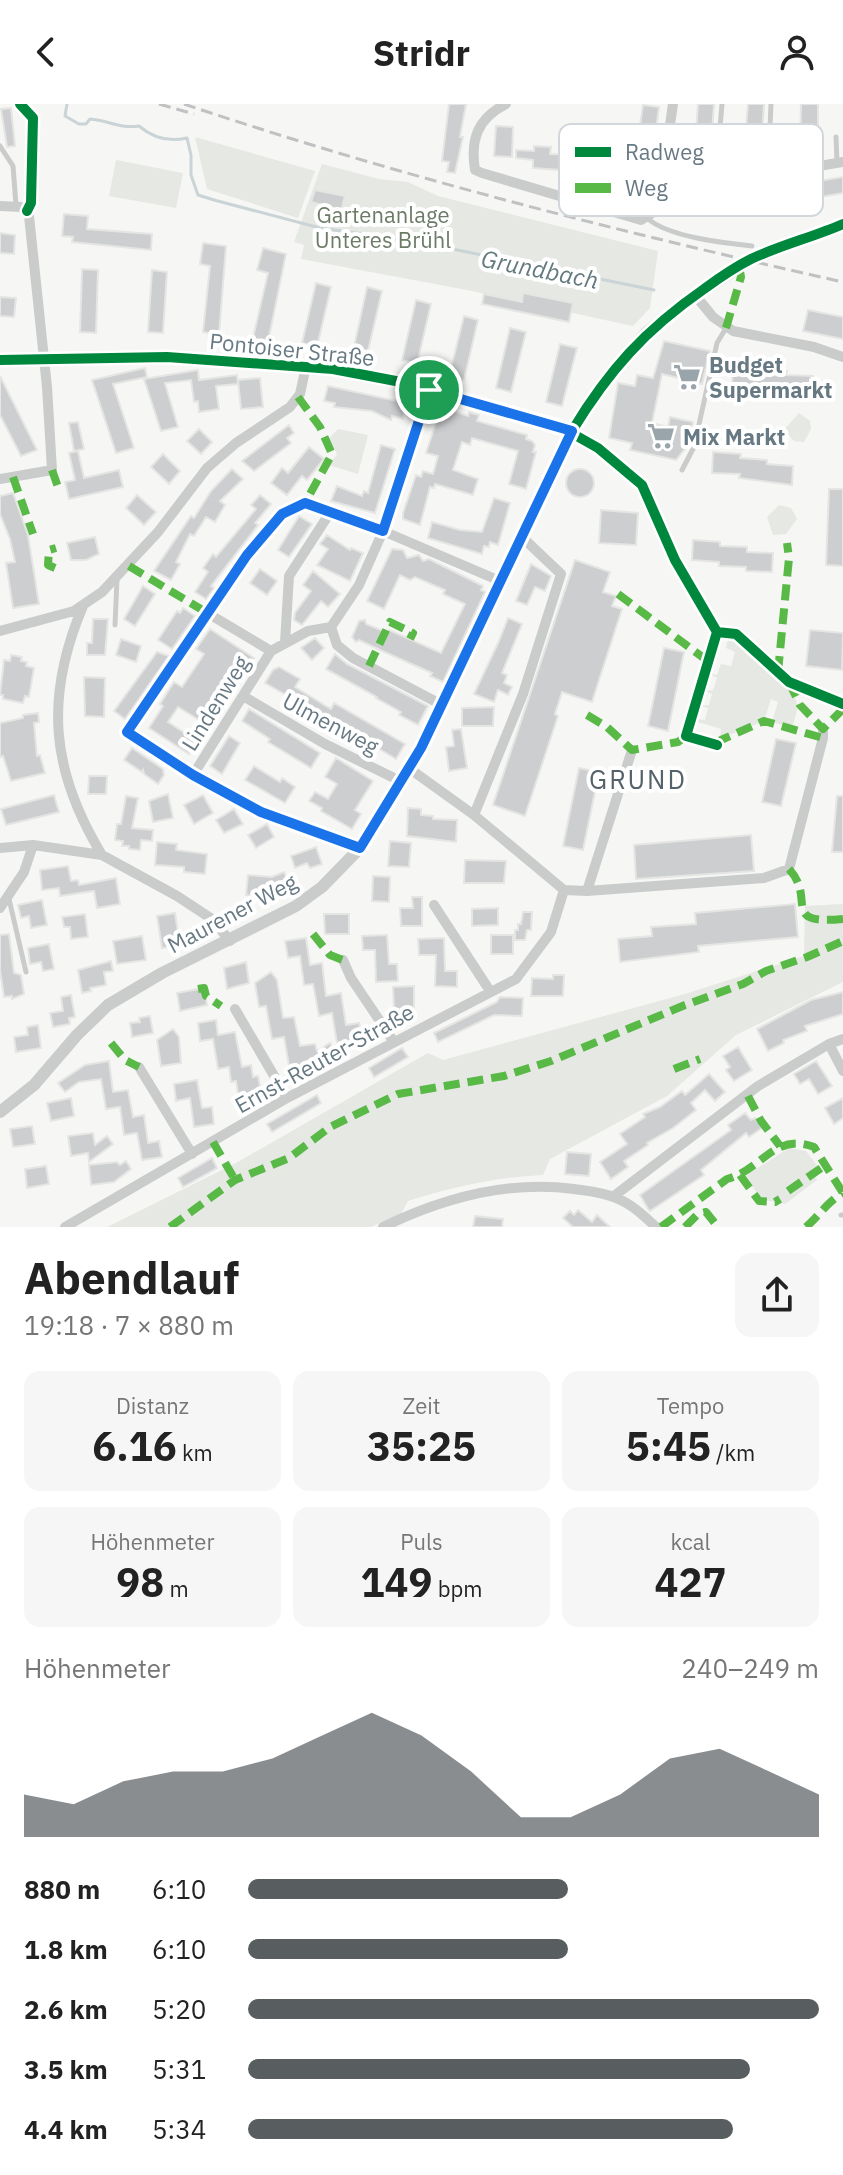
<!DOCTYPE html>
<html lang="de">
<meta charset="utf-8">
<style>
:root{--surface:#fff;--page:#f6f6f6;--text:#222;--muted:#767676;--accent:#585d60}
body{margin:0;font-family:"IBM Plex Sans",sans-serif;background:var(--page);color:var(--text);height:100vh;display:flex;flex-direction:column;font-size:30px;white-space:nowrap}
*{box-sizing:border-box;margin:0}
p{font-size:26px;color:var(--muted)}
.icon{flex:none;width:44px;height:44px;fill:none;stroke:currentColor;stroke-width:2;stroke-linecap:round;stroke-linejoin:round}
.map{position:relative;height:1123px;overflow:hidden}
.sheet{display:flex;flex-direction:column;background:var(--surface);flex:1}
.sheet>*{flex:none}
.pin{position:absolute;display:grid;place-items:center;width:68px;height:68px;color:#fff;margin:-34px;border:4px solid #fff;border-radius:50%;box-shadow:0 2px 8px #0007}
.round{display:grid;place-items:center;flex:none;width:84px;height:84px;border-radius:16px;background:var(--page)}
.head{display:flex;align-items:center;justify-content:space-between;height:136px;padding:0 24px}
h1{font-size:44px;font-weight:700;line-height:60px}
.metrics{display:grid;grid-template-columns:repeat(3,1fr);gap:12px;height:136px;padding:8px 24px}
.metrics div{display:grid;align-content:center;border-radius:16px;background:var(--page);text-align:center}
.metrics b{font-size:40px;font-weight:700}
.metrics small{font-size:22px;font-weight:400}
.metrics p{font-size:22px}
.chart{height:224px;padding:16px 24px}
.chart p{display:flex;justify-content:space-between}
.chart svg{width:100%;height:144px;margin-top:8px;fill:var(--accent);opacity:.7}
ul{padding:0 24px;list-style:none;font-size:26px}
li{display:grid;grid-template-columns:128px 96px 1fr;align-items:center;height:60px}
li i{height:20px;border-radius:10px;background:var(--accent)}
header{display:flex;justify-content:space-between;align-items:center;height:104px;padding:0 24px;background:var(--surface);font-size:36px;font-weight:700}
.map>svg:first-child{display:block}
</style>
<header><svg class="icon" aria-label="back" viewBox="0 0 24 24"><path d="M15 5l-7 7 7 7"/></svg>Stridr<svg class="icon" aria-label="person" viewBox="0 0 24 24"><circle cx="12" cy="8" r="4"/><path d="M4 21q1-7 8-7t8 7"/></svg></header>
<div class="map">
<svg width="843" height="1123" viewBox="0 0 843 1123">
<rect width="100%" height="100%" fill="#f6f6f5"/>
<path fill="#e6e8e3" d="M195,33L315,67L298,114L207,85Z
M116,56L183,69L176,104L109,92Z
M322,60L379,75L408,78L438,92L658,147L650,204L633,222L467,186L301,155L304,141L294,138Z
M799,309L810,317L811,325L804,338L794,337L784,326Z
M338,325L368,331L358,370L329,361L337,350L329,334Z
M779,401L791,404L797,415L786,430L773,431L767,413Z
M728,534C754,547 792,574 798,603L792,624L772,618L778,598L771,595L764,617L722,634H720L721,625L695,617L696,615L705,616L708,604L700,602L709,601L712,590L705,587L713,586L717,574L709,569L717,571L721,560L731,562L735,548L726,544Z
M843,800V878L736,931L667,992L550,1055L543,1071C497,1073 452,1083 408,1097L401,1110L371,1123H107L236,1059L428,949L443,956L685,890L804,852L805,802Z
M789,1044L806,1047L822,1068L815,1073L817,1076L785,1100L761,1095L745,1072Z"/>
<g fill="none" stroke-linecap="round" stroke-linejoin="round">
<path stroke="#cad3d5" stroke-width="3" d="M67,0L65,12L79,20H86L90,15C108,16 118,25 139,22C153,34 170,38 187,34L191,51V71L198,91L214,96L320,124L413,137L654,186"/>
</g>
<path fill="#cdcecf" stroke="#e5e5e4" stroke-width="2" d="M449,0H466L460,33H463L455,69L447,68L449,58L442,57Z
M698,0H714L710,58L694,57Z
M748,0H764L761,48L744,49Z
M801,0H818V45H800Z
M643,1L659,3L652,58L645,57L636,98L620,94L629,55L635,56Z
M11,4L15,42L7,43L1,5Z
M496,22L513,23L512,53L494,52Z
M534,42L551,43L550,50L575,51V56L601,58L599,82L560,76V66L533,64V56L516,54V46L534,47Z
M843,73V89L765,103L763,86Z
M315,86L345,92L340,111L332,109L333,104L311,98Z
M64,110L88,112L87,125L152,130L151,146L72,138L73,133L62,132Z
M0,129L15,131L14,150L0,149Z
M203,139L226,142L219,231L203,228L210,162L200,160Z
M263,144L286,150L268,238L253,234L268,169L257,166Z
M82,165L98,166L96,229L80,228Z
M152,166L167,168L163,229L148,228Z
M316,179L331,183L317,243L302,239Z
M367,183L382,187L368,247L354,243Z
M523,189L573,199L569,218L482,200L484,190L522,198Z
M0,193L16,194L14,213L0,212Z
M416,196L431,200L417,260L402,256Z
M808,206L843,213V235L803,227Z
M464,212L478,216L464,276L449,272Z
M510,224L526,228L511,288L496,284Z
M664,237L710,247L702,280L662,270L652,319L668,323L670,313L693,318L688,341L676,356L630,346L632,339L609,334L618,279L635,282L637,271L653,274Z
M560,240L577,244L562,302L546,298Z
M733,260L761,262V266L787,267L786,271L813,272L812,293L785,292L786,287L760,286V283L732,281Z
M145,264L147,273L113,280L134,344L116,349L92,276Z
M198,266L199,276L237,271L238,280L216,282L219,305L199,308L198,297L194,298L191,276L165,279L178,323L161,327L144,275Z
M0,272L37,346L21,352L0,311Z
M260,274L263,303L241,305L238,276Z
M328,282L406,299L403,315L392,312L391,316L372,307L334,303L335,299L324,297Z
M441,303L468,312L469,308L479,311L477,317L527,331L526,335L532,337L535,341L533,348H536L526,385L509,380L518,347L472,334L470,341L462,338L453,366L478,375L473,391L435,380L434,384L430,383L420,421L403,415V409L416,371L421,373L423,367L433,370L438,352L426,349Z
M78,318L84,345L74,347L69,319Z
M289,321L294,329L287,334L291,339L254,367L242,357Z
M199,325L212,338L201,350L187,337Z
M381,341L395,345L375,409L331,397L337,382L362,392L364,387L368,389Z
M309,343L324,355L307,376L302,372L287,391L271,379L282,364L288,369Z
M78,347L84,374L119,366L123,383L69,395L65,378L75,376L69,349Z
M713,348L741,350L740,354L767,356V360L793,362L792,381L739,374L740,370L712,369Z
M163,350L180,367L169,380L151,363Z
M232,365L243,375L220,397L225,401L215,418L206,413L194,432L190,430L176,458L180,460L171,476L154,467L191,412L194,414L211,387Z
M566 379a14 14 0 1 1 28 0a14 14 0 1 1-28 0Z
M829,385H843V462L826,461Z
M13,389L28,431L39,500L13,504L6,459L15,458L10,435L0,410V392Z
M137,391L156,408L144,421L126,404Z
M260,391L271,400L255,419L258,421L211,482L214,484L206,495L195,488L208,468L203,464L213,450L216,453L256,405L251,401Z
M494,394L510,399L498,441L490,438L489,443L484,442L482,450L428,434L432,418L460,426L482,428Z
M601,406L638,409L636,441L599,439Z
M299,412L312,420L289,453L278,446Z
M327,431L350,446L351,444L363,449L350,477L317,461L328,445L320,440Z
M95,433L99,450L86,456H71L67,439Z
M693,436L720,438V442L747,443V448L773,449L772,468L746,467V463L719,462V458L692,456Z
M392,445L403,446L407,454L419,451L423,457L429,455L483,482L481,486L485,488L443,578L430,572L432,569L380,546L359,536L356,538L352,533L359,517L365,516L366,520L388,529L389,526L441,549L465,500L443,490L445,486L415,473L410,476L400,471L384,505L367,497Z
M575,456L610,468L603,488L616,492L612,502L622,505L592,598L562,588L555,610L558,612L525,712L493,701Z
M531,460L551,472L545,487L535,483L527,501L516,497Z
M260,465L277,477L267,491L250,479Z
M313,467L340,490L328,503L321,497L302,521L294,516L295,509L311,487L303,481Z
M143,482L155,490L135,522L124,515Z
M183,504L195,512L172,545L158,536L177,507L180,509Z
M508,514L522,520L502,569L507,571L504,579L512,583L508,591L498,586L494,598L474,590L499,537Z
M93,515H108L105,551H87V539H92Z
M210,525L254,554L209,622L178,603L168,618L197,637L189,650L149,624L163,602L160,600L174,578L182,583L204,550L196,545Z
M810,526L843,529L842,566L806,562Z
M315,534L324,544L312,556L301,544Z
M121,535L141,542L136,558L116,551Z
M664,544L684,548L668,627L648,622Z
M157,548L169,552L125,615L114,607Z
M335,550L347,560L428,602L418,621L399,611L401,608L376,594L377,593L326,565Z
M11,551L22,553L21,557L27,558L26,562L34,564L29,593L25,592L23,599L3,595V591H0L4,556L10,557Z
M279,563L300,575L295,583L331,605L334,599L405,640L396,655L339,621L311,608L310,610L297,603L300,599L265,579L273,566Z
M84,573L105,574L104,613L85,612Z
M494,603L493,622H462V604Z
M249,605L320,649L311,664L268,638L270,635L242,617Z
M38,609L39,618L34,619L37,652L40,651L45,669L11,677L3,652L0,653V619L23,614V611Z
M461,625L467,664L449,667L446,643L454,642L452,626Z
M229,632L240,639L222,670L210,662Z
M776,635L796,639L781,702L762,698Z
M132,644L163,665L164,671L158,680L144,670L143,666L142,668L124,656Z
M336,654L373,677L355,706L361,710L352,725L321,707L322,704L309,697L315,688L328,695L337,680L325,673Z
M254,662L280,678L282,674L295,683L285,699L245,676Z
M579,664L599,668L583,746L563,742Z
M89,672H107L106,690H88Z
M168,690L173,714L153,718L149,697Z
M54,691L59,708L6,721L1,705Z
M203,691L213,709L194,720L184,701Z
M126,692L138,694L132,724L153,726L152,737L141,736L140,746L129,745V742H122L123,737L115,736L117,720H121Z
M837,692H843V748H832Z
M408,704L421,705V711L433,712V715L457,716L456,738L407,732Z
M234,705L243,720L224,729L216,716Z
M267,720L274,733L256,744L248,731Z
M751,731L754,767L636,775L634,741Z
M390,737L411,739L409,763L388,762Z
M157,738L177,740L176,746L207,750L205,770L184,768V763L155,761Z
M316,743L322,760L310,764L307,759L295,764L291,752Z
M465,756L506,757L504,779H464Z
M68,762L71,777L78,776L79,781L116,774L120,800L97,804L94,787L60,792L59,784L42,786L40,766Z
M284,768L288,779L268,787L267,793L246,791L248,771L272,773Z
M373,772L390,773L389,798L372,797Z
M412,793H422V822H401L400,804H413Z
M42,796L47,821L31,824L29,812L21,814L18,801Z
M795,800L798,833L698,842L699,848L620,858L618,835L652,832L651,823L696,820L695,809Z
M498,804V821L472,822V805Z
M523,808H532L531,826H527L525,836H515V826H518V820H521Z
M175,809L180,841L162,844L157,812Z
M85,810L88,833L71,835L70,823H64L62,813Z
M324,810H349V830H325Z
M9,830L14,869L21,871L24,890L12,895V892L4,893L0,866V831Z
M387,831L389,860H397L398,877L376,878L375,846H363L362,832Z
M491,831H513V850H491Z
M142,832L146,856L117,860L113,837Z
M306,834L310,861L322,859L326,892L341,889L346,921L359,919L362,935L337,939L332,909L319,912L313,880L304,881L300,852L288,854L285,837Z
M444,834L445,867H457V883L435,882L436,851H419L418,835Z
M49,840L54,865L43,867L41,858L30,860L28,844Z
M111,857L113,867L104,868L106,881L90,884L91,887L82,889L78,866Z
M246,858L249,879L227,885L224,864Z
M271,868L277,876L283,914L294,913L300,942L315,940L317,947L330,939L335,947L319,958V962L290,967L284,933L272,935L266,902L259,903L255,879Z
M553,871H564L563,892H531L532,874L553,875Z
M414,882V905H394L393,883Z
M204,884L207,901L180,907L177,889Z
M843,888V910L805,922L807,927L783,936L784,939L768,947L757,925L811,896Z
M71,891L75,913L69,914L70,920L53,923L50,909L63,907L61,893Z
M500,893L523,894L522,912L494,911L438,938L434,929L497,898Z
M150,912L153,929L132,933L130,919L140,918L139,914Z
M216,916L218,931L235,928L242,963L251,961L253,973L258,972L262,992L239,996L236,977L231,978L229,963L218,965L213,935L200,937L198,919Z
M38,921L41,944L16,948L14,933L28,931L27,923Z
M173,925L179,933L181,959L161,962L157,936Z
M738,943L752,966L734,977L726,966L730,963L723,952Z
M402,944L408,953L374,973L369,964Z
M109,957L113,988L128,986L133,1013L144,1011L148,1039L159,1037L162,1053L142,1056L137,1029L124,1031L120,1003L106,1005L101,975L79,978L65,988L58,979L85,961Z
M816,957L832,982L818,990L809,975L800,980L794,970Z
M709,970L725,988L715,997L705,986L691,999L696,1006L673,1024L647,1039L648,1041L624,1057L628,1063L611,1075L600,1058L627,1040L620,1030L645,1013L643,1010L660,1003L682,987L685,991Z
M197,976L202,1004L212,1003L214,1020L194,1023L190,994L176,997L174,980Z
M317,991L321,999L272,1028L267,1020Z
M71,994L74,1012L51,1017L47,999Z
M843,994V1014L834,1020L825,1004Z
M745,1009L751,1016L755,1014L762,1024L749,1033L746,1029L701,1066L704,1071L650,1107L648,1105L640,1091L731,1026L728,1021Z
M32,1022L35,1040L13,1043L10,1025Z
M93,1029L95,1041L107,1032L113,1040L89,1058L88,1049L71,1052L68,1032Z
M567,1048L591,1050L589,1072L565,1070Z
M212,1054L217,1064L183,1083L178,1074Z
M126,1057L131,1065L114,1078L91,1081L89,1061L117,1058L120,1061Z
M46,1062L49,1080L27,1084L25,1065Z
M578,1106L592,1118L597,1111L610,1123H573L563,1114L570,1107L574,1111Z
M475,1112L503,1115L502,1123H473Z"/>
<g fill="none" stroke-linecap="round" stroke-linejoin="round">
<path stroke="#cacccc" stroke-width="5" d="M836,33L837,58
M0,42L13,62L16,101
M768,69L771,0
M716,71L722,0
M647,114C668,133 724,139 752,142
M682,366L694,343L717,239L726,224
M115,521L117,475
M9,795L26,868
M841,1111H843"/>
<path stroke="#cacccc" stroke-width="10" d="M506,0C478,14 470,35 475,66L482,69L641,116L652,109L663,69
M673,0L663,69C724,75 783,69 843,58
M0,102L21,103L29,112L47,283L52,366L0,375
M695,191L713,213L733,227L814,243L843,253
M0,256L167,253L333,265L401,278L559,322L598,344L642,381L675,456L717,528L686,632L717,641
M83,502C44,594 51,667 102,751
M209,510L271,547
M331,523L337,541L353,554L442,601
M0,527L74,507L102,488L158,428L207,364L236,339L290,303L300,290L306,262
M285,538L289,472L331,407
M243,592L325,640L402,678
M410,665L474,711L564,786L587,787L764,774L789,765L823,634V625
M193,671L271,547L308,527L331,523L359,481L383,427L429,286
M474,711L523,590L561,470L522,433
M0,744L33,741L102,751L177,792L212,815L230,837
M360,744L261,708L193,671L127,628L247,451L282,410L305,399L383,427L500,477
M587,787L632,646
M434,801L490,887
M0,804L24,768L33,741
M343,856L351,874L394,938
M235,905L287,994
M829,940L843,967
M139,963L192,1050
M614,1092L758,982L829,940L843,935
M65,1123L287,994L516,875L551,828L564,786
M383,1123C443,1094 507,1076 574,1085C588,1087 603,1088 616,1094C632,1100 644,1112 656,1123"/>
<path stroke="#cacccc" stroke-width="12" d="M0,1008L34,981L77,931L108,901L162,869L296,802L322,783L360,744L421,644L572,327L591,296L620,259L646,229L673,207L748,157L843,120"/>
<path stroke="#c0c1c2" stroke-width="3" stroke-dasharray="12 6" stroke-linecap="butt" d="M159,0L194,10
M184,0C401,73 620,128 843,178"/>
<path stroke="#58b947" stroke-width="8" stroke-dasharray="16 8" stroke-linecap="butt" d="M726,224L741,173L739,162
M298,293L320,323L332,350L305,399
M52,366L58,383
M13,373L33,430
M129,462L209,510
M55,464L48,461L49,446L56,444
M618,490L709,558
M369,562L390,518L413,529L410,535
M778,568L789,454L787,439
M789,578L800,601L823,625L843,605
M587,611L607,623L632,646L678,638L686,632
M717,641L721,636L764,617L823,634
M789,765C817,795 779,821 843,815
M313,830L330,851L343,856
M198,885L204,884L206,892L221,902
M111,939L125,956L139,963
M674,965L700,955
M748,992L761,1017L780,1042
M213,1038L235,1076
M740,1071L759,1097L775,1098L780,1095
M788,1087L827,1060
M170,1123L235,1076L289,1054L330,1023L398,990L504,972L551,957L685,901L743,880L766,867L807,853L843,837
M661,1123L727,1075C762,1066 774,1028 814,1043L843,1089
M685,1123L698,1110L706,1108L718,1123
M806,1123C820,1111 827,1098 843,1089"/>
<g stroke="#fff" stroke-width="15">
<path id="cycleway" d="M20,0L33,14L31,99L27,107
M0,256L167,253L333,265L401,278L559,322L598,344L642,381L675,456L717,528L686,632L717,641
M572,327C609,266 645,226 704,185C719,174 735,163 751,155C781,141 813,133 843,120
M717,528L736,530L789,578L843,600"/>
</g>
<use href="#cycleway" stroke="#00873e" stroke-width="10"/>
</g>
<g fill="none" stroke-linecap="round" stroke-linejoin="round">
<g stroke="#fff" stroke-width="16">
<path id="route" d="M429,286L572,327L421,644L360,744L261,708L193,671L127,628L247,451L282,410L305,399L383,427Z"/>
</g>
<use href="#route" stroke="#1a73e8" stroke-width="10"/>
</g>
<defs>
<g id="supermarket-bare" transform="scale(2.16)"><path d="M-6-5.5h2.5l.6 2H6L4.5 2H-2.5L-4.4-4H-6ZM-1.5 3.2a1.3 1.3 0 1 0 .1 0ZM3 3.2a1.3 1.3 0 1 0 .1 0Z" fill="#99a5ab" stroke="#fff" stroke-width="2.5" paint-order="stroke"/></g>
</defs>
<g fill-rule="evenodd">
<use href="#supermarket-bare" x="687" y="273"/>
<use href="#supermarket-bare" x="661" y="332"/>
</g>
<g text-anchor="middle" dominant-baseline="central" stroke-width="8" stroke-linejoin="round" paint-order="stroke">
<g font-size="22" fill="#6c7b66" stroke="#fff">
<text x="383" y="110">Gartenanlage<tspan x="383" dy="25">Unteres Brühl</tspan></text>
</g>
<g font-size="22" fill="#677983" stroke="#fff">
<text transform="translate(292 245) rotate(6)">Pontoiser Straße</text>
<text transform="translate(215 599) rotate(-58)">Lindenweg</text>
<text transform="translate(331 619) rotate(28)">Ulmenweg</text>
<text transform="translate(232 809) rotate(-28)">Maurener Weg</text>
<text transform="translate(324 954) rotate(-29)">Ernst-Reuter-Straße</text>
</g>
<g font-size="22" font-weight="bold" fill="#677983" stroke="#fff" text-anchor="start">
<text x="709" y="260">Budget<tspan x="709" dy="25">Supermarkt</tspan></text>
<text x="683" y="332">Mix Markt</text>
</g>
<g font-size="24" font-style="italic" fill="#637a7f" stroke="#fff">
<text transform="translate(540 165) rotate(11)">Grundbach</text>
</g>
<g font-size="26" letter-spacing="2" fill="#556269" stroke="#fff">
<text x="638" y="675">GRUND</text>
</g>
</g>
<rect x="559" y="20" width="264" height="92" rx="12" fill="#fff" stroke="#d1d7da" stroke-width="2"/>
<rect x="575" y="43" width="36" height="10" fill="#00873e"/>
<rect x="575" y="79" width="36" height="10" fill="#58b947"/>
<g font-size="22" fill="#677983">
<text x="625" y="56">Radweg</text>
<text x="625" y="92">Weg</text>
</g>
</svg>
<div class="pin" style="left:429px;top:286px;background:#1e9e55"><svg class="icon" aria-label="arrive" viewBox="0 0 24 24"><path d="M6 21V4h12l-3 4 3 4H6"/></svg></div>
</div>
<section class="sheet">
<div class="head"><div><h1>Abendlauf</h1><p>19:18 · 7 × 880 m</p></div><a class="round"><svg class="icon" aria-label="share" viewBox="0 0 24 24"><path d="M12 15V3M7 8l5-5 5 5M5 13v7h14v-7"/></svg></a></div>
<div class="metrics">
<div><p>Distanz</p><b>6.16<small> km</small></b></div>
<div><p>Zeit</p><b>35:25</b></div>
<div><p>Tempo</p><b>5:45<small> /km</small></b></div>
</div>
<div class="metrics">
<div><p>Höhenmeter</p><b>98<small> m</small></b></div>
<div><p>Puls</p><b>149<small> bpm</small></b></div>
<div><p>kcal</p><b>427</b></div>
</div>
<div class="chart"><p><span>Höhenmeter</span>240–249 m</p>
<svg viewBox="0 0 160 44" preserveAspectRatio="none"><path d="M0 44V31L10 34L20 27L30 24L40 24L50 20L60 13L70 6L80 13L90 24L100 38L110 38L120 31L130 20L140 17L150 24L160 31V44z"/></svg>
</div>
<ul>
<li><b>880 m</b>6:10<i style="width:56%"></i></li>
<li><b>1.8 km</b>6:10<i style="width:56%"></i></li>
<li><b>2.6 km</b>5:20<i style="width:100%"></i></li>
<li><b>3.5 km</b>5:31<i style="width:88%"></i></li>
<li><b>4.4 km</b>5:34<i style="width:85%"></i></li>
</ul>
</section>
